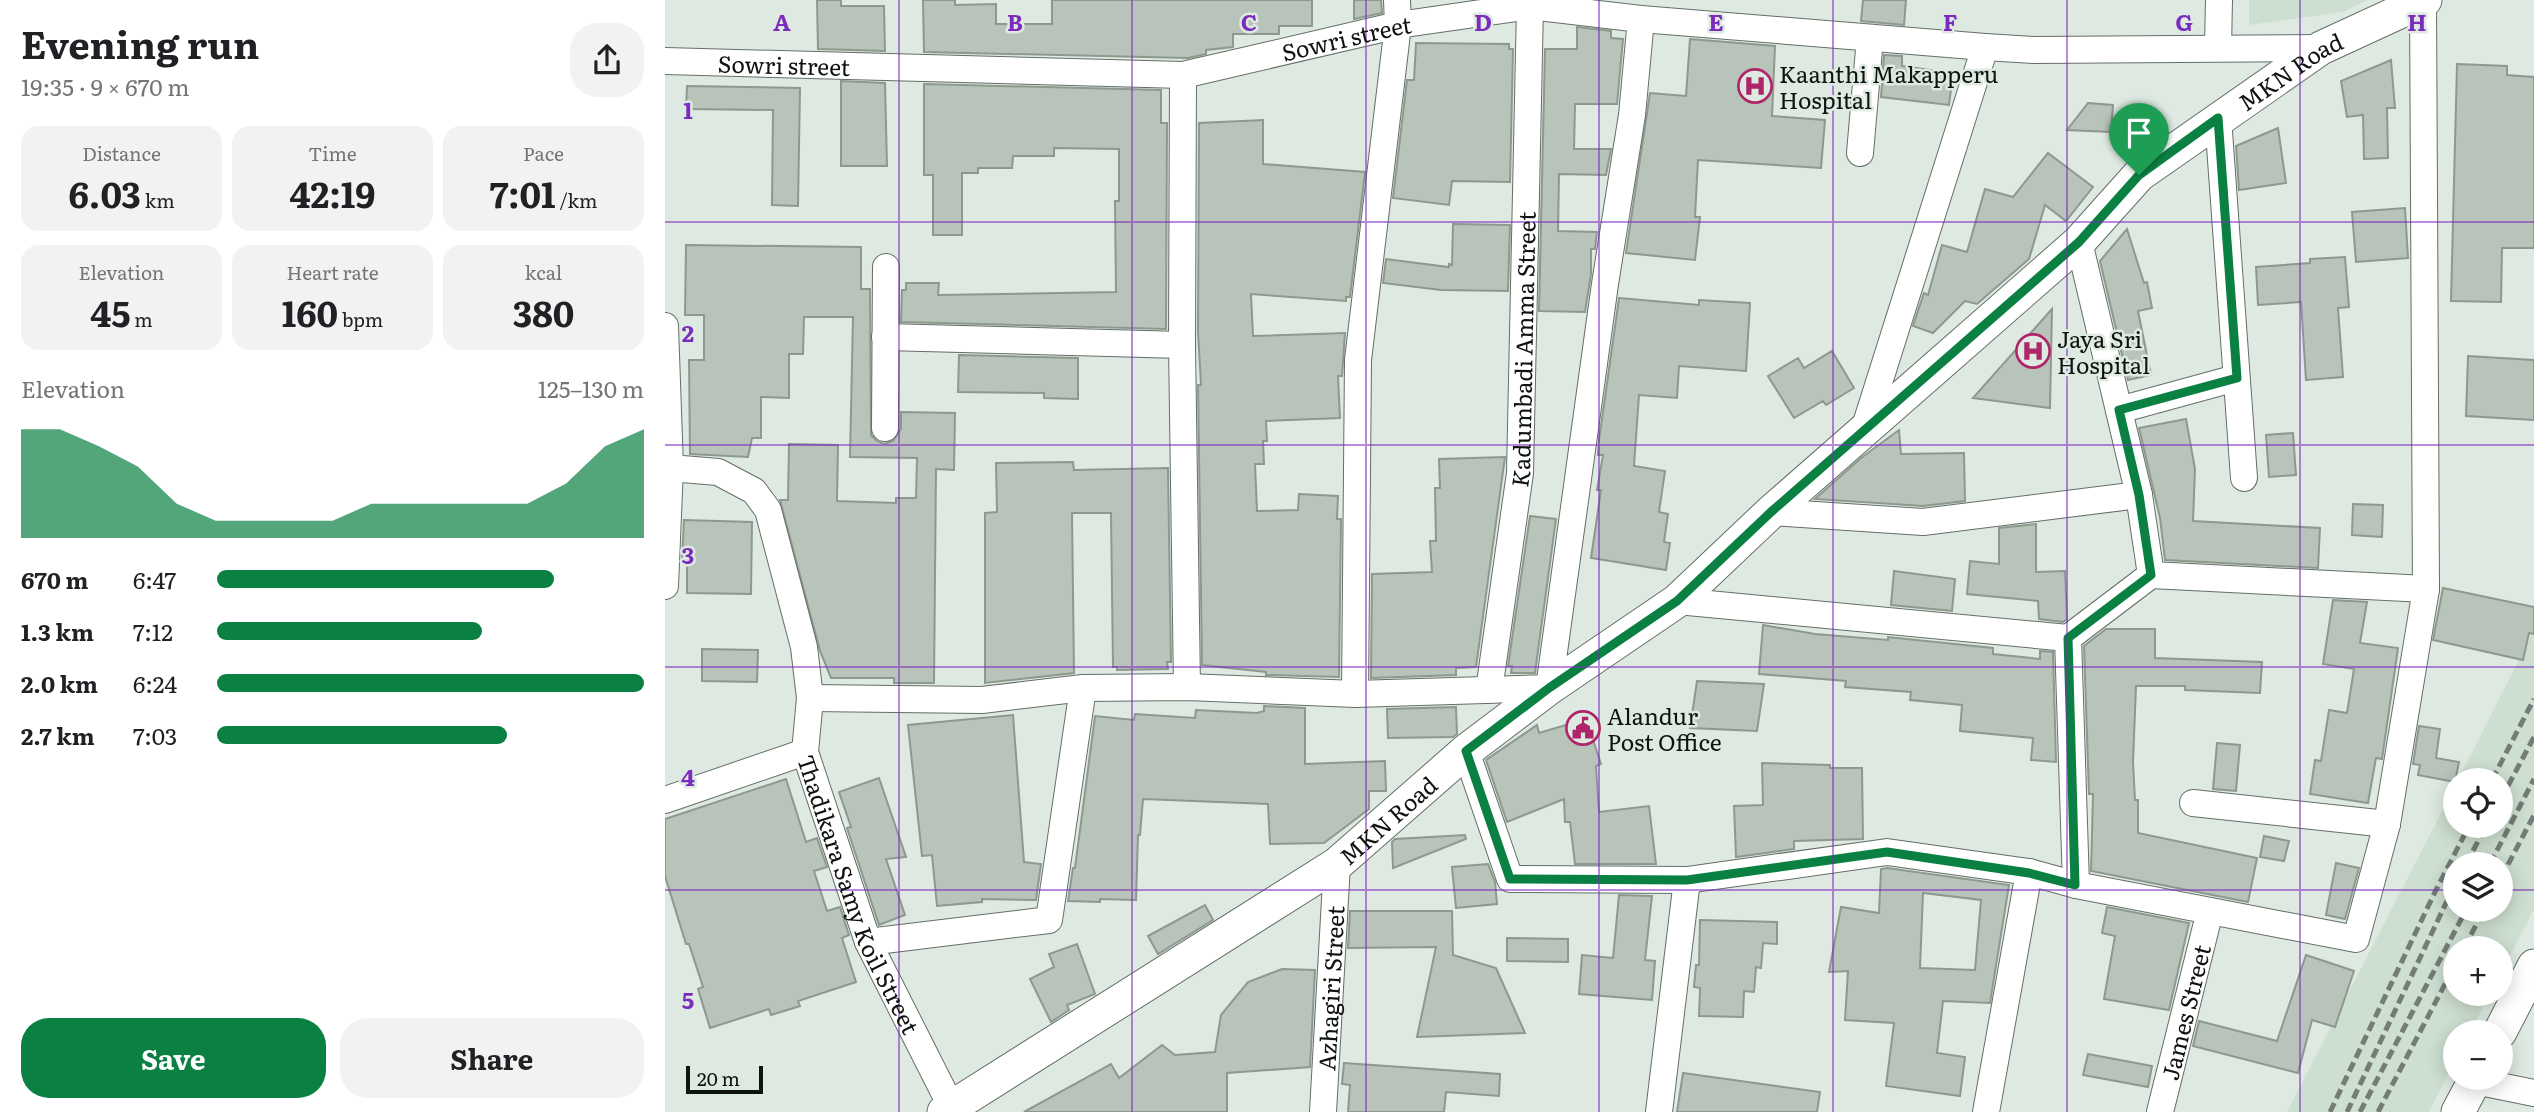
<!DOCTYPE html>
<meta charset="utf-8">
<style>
:root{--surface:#fff;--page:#f2f2f2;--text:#202124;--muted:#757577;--accent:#0b8043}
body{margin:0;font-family:Literata,serif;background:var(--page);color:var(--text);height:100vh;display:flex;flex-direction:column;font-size:26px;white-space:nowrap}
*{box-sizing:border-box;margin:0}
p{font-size:23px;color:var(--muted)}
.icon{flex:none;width:38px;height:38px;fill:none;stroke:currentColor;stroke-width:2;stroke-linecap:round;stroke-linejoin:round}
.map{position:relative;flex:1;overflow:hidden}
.sheet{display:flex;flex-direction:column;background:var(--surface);width:665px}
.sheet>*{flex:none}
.tools{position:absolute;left:1778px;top:768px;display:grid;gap:14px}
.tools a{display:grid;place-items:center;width:70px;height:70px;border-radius:50%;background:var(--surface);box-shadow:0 4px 18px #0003;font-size:35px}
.scale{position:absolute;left:21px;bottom:18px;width:77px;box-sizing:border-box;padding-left:7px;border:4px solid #0f1310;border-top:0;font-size:19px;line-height:24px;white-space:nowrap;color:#0f1310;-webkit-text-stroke:5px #deeae1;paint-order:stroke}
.pin{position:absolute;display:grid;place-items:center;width:60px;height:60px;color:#fff;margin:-72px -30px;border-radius:50% 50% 50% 0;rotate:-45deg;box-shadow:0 0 7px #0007}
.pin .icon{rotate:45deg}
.round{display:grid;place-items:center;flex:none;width:74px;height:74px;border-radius:28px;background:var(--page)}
.headline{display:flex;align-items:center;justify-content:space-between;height:119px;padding:0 21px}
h1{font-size:38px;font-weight:700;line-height:52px}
.figures{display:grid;grid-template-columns:repeat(3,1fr);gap:10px;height:119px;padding:7px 21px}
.figures div{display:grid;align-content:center;border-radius:18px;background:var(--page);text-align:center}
.figures b{font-size:35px;font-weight:700}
.figures small{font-size:19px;font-weight:400}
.figures p{font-size:19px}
.chart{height:196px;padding:14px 21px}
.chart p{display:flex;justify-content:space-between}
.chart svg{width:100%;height:126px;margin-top:7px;fill:var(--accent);opacity:.7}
.cta{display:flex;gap:14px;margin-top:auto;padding:14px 21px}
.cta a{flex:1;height:80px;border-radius:28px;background:var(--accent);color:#fff;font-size:28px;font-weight:700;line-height:80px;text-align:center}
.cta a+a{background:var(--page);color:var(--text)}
ul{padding:0 21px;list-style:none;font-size:23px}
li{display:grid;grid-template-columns:112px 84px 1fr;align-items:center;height:52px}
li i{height:18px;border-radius:9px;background:var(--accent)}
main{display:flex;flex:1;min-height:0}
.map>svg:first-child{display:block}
</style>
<main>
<section class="sheet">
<div class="headline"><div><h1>Evening run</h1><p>19:35 · 9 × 670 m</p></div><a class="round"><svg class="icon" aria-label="share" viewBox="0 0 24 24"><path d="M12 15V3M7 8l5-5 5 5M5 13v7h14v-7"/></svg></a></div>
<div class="figures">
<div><p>Distance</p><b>6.03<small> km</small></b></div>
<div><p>Time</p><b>42:19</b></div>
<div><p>Pace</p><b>7:01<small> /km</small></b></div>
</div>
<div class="figures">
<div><p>Elevation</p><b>45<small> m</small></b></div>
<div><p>Heart rate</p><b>160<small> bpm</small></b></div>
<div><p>kcal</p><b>380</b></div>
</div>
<div class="chart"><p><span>Elevation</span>125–130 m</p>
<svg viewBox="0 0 160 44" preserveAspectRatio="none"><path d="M0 44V6L10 6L20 12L30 19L40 32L50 38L60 38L70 38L80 38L90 32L100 32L110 32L120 32L130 32L140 25L150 12L160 6V44z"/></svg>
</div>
<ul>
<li><b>670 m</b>6:47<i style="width:79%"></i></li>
<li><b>1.3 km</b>7:12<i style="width:62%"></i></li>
<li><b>2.0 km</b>6:24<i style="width:100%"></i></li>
<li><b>2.7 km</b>7:03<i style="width:68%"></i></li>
</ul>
<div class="cta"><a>Save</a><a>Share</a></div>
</section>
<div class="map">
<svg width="1869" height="1112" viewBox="0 0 1869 1112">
<rect width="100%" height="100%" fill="#deeae1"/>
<path fill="#cddfd0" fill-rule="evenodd" d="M1584,0H1702L1678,12L1584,25Z
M1869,630V909L1836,973V948H1790V994H1825L1805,1032H1790V1061L1764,1112H1622L1790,786V826H1836V780H1793ZM1790,864H1836V910H1790Z"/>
<path fill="#b8c3ba" stroke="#8d988f" stroke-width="2" fill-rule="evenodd" d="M152,0H176V6H219L220,51L153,49Z
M258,0H290V5L331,4V24H387V0H647V26H614V34H568V47L541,50V54L523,58L259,52Z
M689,0H716L717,13L689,19Z
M1198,0H1241L1239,25L1196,21Z
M912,27L946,31V38L958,39L952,104H910L909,149H946L941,175L894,174L893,231L932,232L930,249H926V274L920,312L874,311L880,49H912Z
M1025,39L1110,46L1107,116L1160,120L1156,168L1033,160L1030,217H1035L1030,260L961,253L985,93L1021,96Z
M751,43L844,44V49H848L845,182L787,181L784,205L728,198L742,80H749Z
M1219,55L1237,56V66L1288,73L1284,105L1216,97Z
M1726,60L1730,108H1722L1723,158L1699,159L1698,115L1682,117L1676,81Z
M1792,64L1842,66V75L1869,77V248H1837L1836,302L1786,301Z
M176,81L220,83L222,166H176Z
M259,84L496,90V123H502L501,329L236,322L237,290H241V283H274L273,295L451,292L450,201H454V149L389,148V156H348L347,168H313V173H297V235H268V175H259Z
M22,86L135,88L133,206L107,205L108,110L21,109Z
M1423,103L1448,105L1446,132L1402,130Z
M598,120V164L700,172L685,297H681V301L586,294L588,336L680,333L677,376H673L675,418L601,421L602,441H598L599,464H590L592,511L633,510L634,494L673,496L672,519H676L674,677L601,675V672L537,665L533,385H536L533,332L534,123Z
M1613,128L1621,183L1574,190L1571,146Z
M1383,153L1428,187L1401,221L1380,205L1364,259L1312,304L1300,301L1268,333L1248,326L1259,293L1263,295L1277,245L1302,252L1320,189L1348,197Z
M1740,208L1743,258L1691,262L1687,212Z
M788,224L845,225L843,291L776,290L718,283L721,259L784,267V264L787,265Z
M1462,229L1479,283L1482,282L1487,308L1473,311L1486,375L1463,380L1435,261Z
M21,245L196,247V289H205L206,435L212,441L219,444L228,441L236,429V412L290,413L289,470L271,469L269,683H229V678H166L155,651L115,500H123L124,444L173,445L172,501L231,503V498H251L252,458L185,457L188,317H139L138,354H124V398L96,397V438H87L83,457L25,454L24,360H39V315H20Z
M1680,257L1684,307L1673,308L1678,377L1641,380L1636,302L1593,305L1591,267L1645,263V259Z
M954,298L1034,305V300L1085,303L1081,371L1014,366L1012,398L974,395L969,466L1000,471L994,512L1003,514L999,542L1005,543L1001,570L926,558L936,490H932L938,455H933L934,440Z
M1387,309L1385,408L1308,398Z
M1167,351L1189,388L1161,405L1158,401L1129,418L1103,376L1133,358L1139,368Z
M294,355L413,358V399L379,398V393L293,392Z
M1803,356L1869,360V420L1801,416Z
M1521,419L1530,469L1528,521L1655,528L1653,568L1500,560L1495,518L1474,428Z
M1234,430L1236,454L1299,453L1300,501L1258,506L1150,499L1196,458Z
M1628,433L1631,475L1604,477L1601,435Z
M840,457L811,667L791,668V675L706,678L707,574L767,572L765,541H771L770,488H775L774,459Z
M408,462L409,470L503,468L506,662H502L503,669L452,670V667H448L446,513H407L409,673L320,683V513L332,512L331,463Z
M1688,504L1718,505L1717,537L1687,535Z
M865,516L891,519L870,673H846L847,666H843Z
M19,520L87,522L86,594L22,593V560H17Z
M1371,524V572L1400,571L1402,619L1398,622L1374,619L1373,601L1302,594L1305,561L1334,564V528Z
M1229,571L1290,579L1287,611L1226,605Z
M1778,588L1869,607V634L1864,633L1858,660L1768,640Z
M1668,600L1702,602L1695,643L1733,648L1717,759L1711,758L1703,803L1645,794L1650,760L1656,761L1664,710L1682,713L1689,669L1658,664Z
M1098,625L1150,634L1223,640V637L1328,648V654L1375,659V651L1388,652L1391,762L1366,760L1368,738L1295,731L1297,705L1245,700L1246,692L1180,687L1181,681L1094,674Z
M1441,629H1490V658L1597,662L1595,693L1520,690V686H1471L1468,762L1470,800H1473V833L1592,858L1583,902L1426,871L1428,794H1424L1419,646Z
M37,649L93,650L92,682L37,681Z
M1032,681L1099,684L1092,731L1025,728Z
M599,706L640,708V764L720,761L721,791H704V809L659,843L605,844L603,804L478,799L475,835H473L471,900L435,899V902L403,901L408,868H410L430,716L469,720L470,714L530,718L531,710L592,713L599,711Z
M791,707L792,734L788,737L723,738L722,709Z
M348,715L359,862L376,864L371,900L317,899V902L272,906L267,855L257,856L243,725Z
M921,719L936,764L931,766L934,812L984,806L991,864H910L905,822H900L899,799L842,822L821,760L872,725L874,733Z
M1754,726L1775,729L1771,758L1794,762L1790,782L1753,775L1755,765L1748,764Z
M1552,743L1575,745L1571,791L1548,789Z
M1097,763L1165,765V768H1197L1198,839L1129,841V849L1071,857L1069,806L1098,805Z
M214,778L241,857L221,859L240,915L214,925L182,828L186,827L174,792Z
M121,779L141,842L152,838L162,867L149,871L162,911L175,907L184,935L177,938L191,982L133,1001L135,1006L106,1015L104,1009L45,1028L33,989L38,987L24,944H21L0,876V819Z
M800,835L801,839L728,868L727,842L730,839Z
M1599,836L1624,841L1619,861L1595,857Z
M1671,863L1694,868L1680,919L1661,915Z
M823,864L830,882L832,904L791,908L787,867Z
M1222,868L1344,885L1325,1003L1278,1001L1272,1053L1300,1057L1295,1096L1221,1086L1229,1023L1180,1020L1183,971L1164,972L1176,907L1214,913L1216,869ZM1258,893L1316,900L1310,970L1255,968Z
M954,895L987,896L980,960L990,961L987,1000L914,994L917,955L948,958Z
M540,905L548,920L493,954L483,936Z
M1442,907L1524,923L1504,1010L1439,999L1450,936L1437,933Z
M685,911H787L788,955L831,968L860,1033L752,1037L771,947L683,948Z
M1035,920L1112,922V944L1098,943L1096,968L1091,967L1089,992L1079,991L1078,1017L1034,1016L1035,988L1029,987L1031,965H1034Z
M842,938L903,939V962L842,961Z
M412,944L430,994L402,1005L404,1010L386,1022L365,979L389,967L384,954Z
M1641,955L1689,971L1670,1027L1647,1020L1633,1073L1528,1046L1534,1021L1612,1041Z
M617,969L650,970L645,1067L562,1073V1112H359L446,1064L454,1078L497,1045L510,1055L550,1052L556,1015L583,982Z
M1423,1054L1487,1066L1483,1087L1418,1075Z
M679,1063L835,1074L834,1096L781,1092L779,1112H683L685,1085L677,1084Z
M1018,1073L1155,1092L1152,1112H1012Z"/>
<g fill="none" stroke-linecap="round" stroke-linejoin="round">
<g stroke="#646e66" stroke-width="28">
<g id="minor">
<path d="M1553,48L1554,0"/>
<path id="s1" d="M0,61L518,75L733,25L865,6L976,19L1320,47L1369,50L1656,48"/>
<path d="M518,75L517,345L522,687"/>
<path d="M1553,118L1579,478"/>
<path d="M1195,153L1205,38"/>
<path id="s2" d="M0,326L5,468L53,472L89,491L103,510L139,647L145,698L140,752L203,942L289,1112"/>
<path d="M220,337L517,345"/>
<path d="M1454,410L1571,378"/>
<path d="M220,428L221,267"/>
<path d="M1199,430L1320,47"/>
<path d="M1106,512L1258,522L1474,495"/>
<path d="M1486,575L1761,589"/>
<path d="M0,586L5,468"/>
<path d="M1012,601L1403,638L1486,575L1474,495L1414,242"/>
<path d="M1403,638L1411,885"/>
<path id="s3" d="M824,690L855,473L865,6"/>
<path d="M690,694L693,360L733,25L732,0"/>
<path d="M145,698L317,700L418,688L522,687L690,694L884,688L940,284L967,115L976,19"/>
<path d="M801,751L845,879L1022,880L1222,852L1364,872L1411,885L1691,939L1722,824L1761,589L1758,1"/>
<path d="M0,800L140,752"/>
<path d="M1528,803L1722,824"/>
<path d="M203,942L384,920L418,688"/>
<path d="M1810,1081L1869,1093"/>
<path id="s4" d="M658,1112L672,864"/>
<path d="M994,1112L1022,880"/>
<path d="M1321,1112L1364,872"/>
<path id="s5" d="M1495,1112L1545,911"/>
</g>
</g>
<g stroke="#646e66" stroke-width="35">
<g id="tertiary">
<path d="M1835,1032L1869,966"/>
<path id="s6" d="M279,1112L672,864L801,751L884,688L1012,601L1106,512L1414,242L1474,175L1656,48L1760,0"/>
<path d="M1793,1112L1811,1078"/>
</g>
</g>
<use href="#minor" stroke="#fff" stroke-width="26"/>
<use href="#tertiary" stroke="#fff" stroke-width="33"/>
<path stroke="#747c76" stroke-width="5" stroke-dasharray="10 5" stroke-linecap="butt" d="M1827,780L1869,699
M1836,799L1869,737
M1801,864L1821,826
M1825,864L1869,779
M1836,878L1869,815
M1799,948L1819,910
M1665,1112L1770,892L1804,826
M1682,1112L1790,884
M1695,1112L1801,910
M1713,1112L1790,965"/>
</g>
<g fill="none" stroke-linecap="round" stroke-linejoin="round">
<g stroke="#fff" stroke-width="14">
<path id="route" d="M1553,118L1572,378L1454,410L1474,495L1486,575L1403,638L1410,885L1364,873L1222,852L1022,880L845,879L801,751L884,688L1012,601L1106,512L1414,242L1474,175Z"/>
</g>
<use href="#route" stroke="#0b8043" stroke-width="9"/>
</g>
<path fill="none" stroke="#7b2cbf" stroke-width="2" stroke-opacity="0.55" d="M234,0V1112M467,0V1112M701,0V1112M934,0V1112M1168,0V1112M1402,0V1112M1635,0V1112M0,222H1869M0,445H1869M0,667H1869M0,890H1790M1836,890H1869"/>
<defs>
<g id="hospital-ring" transform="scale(1.75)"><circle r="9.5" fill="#deeae1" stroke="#ae2568" stroke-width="1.5"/><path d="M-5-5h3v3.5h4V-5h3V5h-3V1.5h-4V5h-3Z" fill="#ae2568"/></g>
<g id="civic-ring" transform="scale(1.75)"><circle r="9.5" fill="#deeae1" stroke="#ae2568" stroke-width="1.5"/><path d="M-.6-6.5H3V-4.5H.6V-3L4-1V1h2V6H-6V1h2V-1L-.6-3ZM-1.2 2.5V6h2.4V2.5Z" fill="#ae2568"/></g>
</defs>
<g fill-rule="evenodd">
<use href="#hospital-ring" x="1090" y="86"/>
<use href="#hospital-ring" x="1368" y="351"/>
<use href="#civic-ring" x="918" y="728"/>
</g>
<g text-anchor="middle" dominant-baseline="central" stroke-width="5" stroke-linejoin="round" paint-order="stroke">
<g font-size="23" fill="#0f1310" stroke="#deeae1">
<text stroke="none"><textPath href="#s1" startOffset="686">Sowri street</textPath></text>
<text stroke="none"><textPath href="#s1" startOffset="119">Sowri street</textPath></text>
<text stroke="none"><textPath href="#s6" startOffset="1708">MKN Road</textPath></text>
<text stroke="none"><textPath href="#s3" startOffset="343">Kadumbadi Amma Street</textPath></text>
<text stroke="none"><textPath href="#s6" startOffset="532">MKN Road</textPath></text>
<text stroke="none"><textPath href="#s2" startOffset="654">Thadikara Samy Koil Street</textPath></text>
<text stroke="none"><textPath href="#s4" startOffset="124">Azhagiri Street</textPath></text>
<text stroke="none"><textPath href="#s5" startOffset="103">James Street</textPath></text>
</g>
<g font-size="23" fill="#0f1310" stroke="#deeae1" text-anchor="start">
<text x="1114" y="73">Kaanthi Makapperu<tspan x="1114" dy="26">Hospital</tspan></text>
<text x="1392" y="338">Jaya Sri<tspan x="1392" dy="26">Hospital</tspan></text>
<text x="942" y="715">Alandur<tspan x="942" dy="26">Post Office</tspan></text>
</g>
</g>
<g font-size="23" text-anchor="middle" font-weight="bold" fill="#7b2cbf" stroke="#deeae1" stroke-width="5" stroke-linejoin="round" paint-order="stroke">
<text x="117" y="31">A</text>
<text x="350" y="31">B</text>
<text x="584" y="31">C</text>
<text x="818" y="31">D</text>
<text x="1051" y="31">E</text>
<text x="1285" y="31">F</text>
<text x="1519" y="31">G</text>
<text x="1752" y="31">H</text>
<text x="23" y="119">1</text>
<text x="23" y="342">2</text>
<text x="23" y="564">3</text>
<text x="23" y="786">4</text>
<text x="23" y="1009">5</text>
</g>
</svg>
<div class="tools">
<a><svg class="icon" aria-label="locate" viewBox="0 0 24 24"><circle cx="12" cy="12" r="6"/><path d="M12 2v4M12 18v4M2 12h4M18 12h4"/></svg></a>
<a><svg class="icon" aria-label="layers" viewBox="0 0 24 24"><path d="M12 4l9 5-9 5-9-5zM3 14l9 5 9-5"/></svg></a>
<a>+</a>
<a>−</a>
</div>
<div class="scale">20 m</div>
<div class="pin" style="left:1474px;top:175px;background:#1e9e55"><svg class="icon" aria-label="arrive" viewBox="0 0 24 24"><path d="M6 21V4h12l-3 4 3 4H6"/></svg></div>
</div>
</main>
